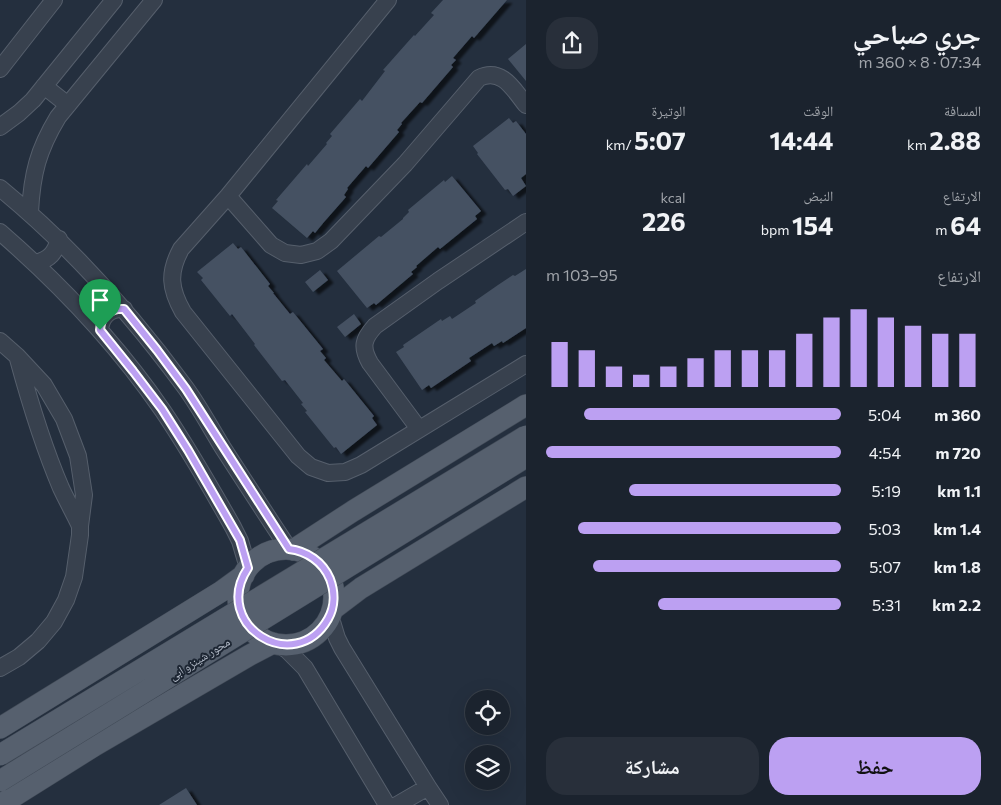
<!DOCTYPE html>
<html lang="ar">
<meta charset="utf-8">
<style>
:root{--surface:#1b232e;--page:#282f3a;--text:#f1f3f6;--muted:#a0a4aa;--line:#39404a;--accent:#bca0f2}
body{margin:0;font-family:Commissioner,"Noto Naskh Arabic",sans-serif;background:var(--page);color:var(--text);direction:rtl;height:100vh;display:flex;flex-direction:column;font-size:19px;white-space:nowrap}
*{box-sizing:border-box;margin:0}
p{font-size:16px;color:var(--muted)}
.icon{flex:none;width:28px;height:28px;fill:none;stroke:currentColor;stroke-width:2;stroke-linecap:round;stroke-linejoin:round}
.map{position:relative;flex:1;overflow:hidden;direction:ltr}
.panel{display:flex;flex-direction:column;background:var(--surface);width:475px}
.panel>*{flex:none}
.controls{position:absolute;left:465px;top:690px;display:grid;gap:10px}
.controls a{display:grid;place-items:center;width:45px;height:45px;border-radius:50%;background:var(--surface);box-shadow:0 5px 20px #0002,0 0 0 1px var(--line);font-size:25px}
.pin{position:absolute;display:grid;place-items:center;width:42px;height:42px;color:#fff;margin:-51px -21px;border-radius:50% 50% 50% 0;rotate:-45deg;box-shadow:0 0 5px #0007}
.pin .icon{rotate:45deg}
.round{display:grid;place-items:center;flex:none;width:52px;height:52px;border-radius:20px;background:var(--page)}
.overview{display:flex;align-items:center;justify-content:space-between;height:85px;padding:0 20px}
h1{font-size:28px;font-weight:700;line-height:38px}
.figures{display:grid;grid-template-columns:repeat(3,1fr);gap:8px;height:85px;padding:5px 20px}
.figures div{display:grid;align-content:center}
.figures b{font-size:25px;font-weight:700}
.figures small{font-size:14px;font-weight:400}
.figures p{font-size:14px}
.chart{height:140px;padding:10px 20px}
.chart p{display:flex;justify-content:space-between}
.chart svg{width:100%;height:90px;margin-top:5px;stroke:var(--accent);stroke-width:6}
.primary-button{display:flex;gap:10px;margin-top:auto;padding:10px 20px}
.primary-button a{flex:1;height:58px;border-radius:20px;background:var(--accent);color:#111;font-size:20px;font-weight:700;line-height:58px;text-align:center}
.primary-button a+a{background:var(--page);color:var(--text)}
ul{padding:0 20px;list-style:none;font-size:16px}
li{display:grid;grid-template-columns:80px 60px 1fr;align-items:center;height:38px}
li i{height:12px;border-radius:6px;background:var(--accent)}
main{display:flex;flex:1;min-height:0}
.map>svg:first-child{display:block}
</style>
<main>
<section class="panel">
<div class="overview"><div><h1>جري صباحي</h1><p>07:34 · 8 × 360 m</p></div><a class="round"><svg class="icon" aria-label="share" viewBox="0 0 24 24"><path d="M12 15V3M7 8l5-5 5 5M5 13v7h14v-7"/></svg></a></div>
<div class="figures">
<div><p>المسافة</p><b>2.88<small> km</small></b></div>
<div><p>الوقت</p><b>14:44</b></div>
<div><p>الوتيرة</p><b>5:07<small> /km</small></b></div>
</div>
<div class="figures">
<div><p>الارتفاع</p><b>64<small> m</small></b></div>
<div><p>النبض</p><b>154<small> bpm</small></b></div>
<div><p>kcal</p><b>226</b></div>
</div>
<div class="chart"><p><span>الارتفاع</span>95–103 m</p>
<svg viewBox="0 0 160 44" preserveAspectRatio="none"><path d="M5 44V22M15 44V26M25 44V34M35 44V38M45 44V34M55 44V30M65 44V26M75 44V26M85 44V26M95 44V18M105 44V10M115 44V6M125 44V10M135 44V14M145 44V18M155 44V18"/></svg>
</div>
<ul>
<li><b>360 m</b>5:04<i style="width:87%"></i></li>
<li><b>720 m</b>4:54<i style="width:100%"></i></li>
<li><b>1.1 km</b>5:19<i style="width:72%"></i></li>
<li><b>1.4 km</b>5:03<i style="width:89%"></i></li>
<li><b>1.8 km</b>5:07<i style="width:84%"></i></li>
<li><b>2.2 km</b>5:31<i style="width:62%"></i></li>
</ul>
<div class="primary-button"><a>حفظ</a><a>مشاركة</a></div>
</section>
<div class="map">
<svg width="526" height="805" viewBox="0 0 526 805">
<defs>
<filter id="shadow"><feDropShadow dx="5.5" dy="3" stdDeviation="1" flood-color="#0009"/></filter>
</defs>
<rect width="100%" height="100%" fill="#242f3e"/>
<path fill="#455162" filter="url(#shadow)" d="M443,0H507L474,38L472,36L453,58L456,60L451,65L453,67L422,103L420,102L401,123L402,124L397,130L399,132L368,168L366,166L347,188L348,189L344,195L346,197L324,222L315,233L313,231L307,238L272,208L278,201L276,200L307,164L308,166L327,144L326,143L332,136L330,134L360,99L362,101L385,71L383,70L414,35L415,36L434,15L431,13Z
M526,44V81L508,59Z
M509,118L513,123L516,121L526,134V174L521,178L526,186L513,196L508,189L505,190L477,154L478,153L473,146Z
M452,176L481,211L475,216L477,219L440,249L438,247L416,266L417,267L411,272L413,274L376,305L374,303L367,308L337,271L379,236L381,237L403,219V218L409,212L408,210L444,180L445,182Z
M233,243L238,249L241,247L270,284L268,286L274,293H273L290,314L293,312L323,349L320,351L326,358L324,360L342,381L344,379L374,416L372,418L377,425L341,454L336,447L334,448L305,412L307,411L301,404L303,403L285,380L282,381L254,345L255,344L232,314L230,316L201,280L203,278L197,272Z
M526,269V328L503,343L502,341L494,346L492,343L469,358L471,361L431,388L429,385L422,390L396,352L404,347L403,345L441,319L442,321L450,316L452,319L476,303L475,301L498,285L513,275L515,276Z
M320,270L328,280L313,292L305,282Z
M354,314L361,324L345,337L337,327Z
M186,788L197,805H159Z"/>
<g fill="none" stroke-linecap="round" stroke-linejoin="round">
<g stroke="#565f6c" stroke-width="18">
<path id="minor" d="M388,0L228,196L181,249C168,273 170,289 183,312L298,456L311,467L328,473L345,472L361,465L526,364
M0,69L54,0
M44,86L68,105
M0,127L19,113L33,100L114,0
M0,188C72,247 130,312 185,387C199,406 210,427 223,448C245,482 267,516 289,549
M228,196L271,245L285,253L301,255L317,251L331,241L405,164L479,78C502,67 514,90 526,105
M30,212C32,174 38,150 58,117L154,0
M0,232C61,285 117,344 163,411C188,448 211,488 233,527L240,541L248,568
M36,263C50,259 55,253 59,239
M100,330C101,316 110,308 124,309
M0,341L17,356L44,385L64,419L78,456L84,495L80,526V535L74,577L66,600L54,622L38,641L19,657L0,668
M18,359C30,403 43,446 61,488C67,501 74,513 80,526
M419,429L370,363C361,347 363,339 375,326L438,281L526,222
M330,615L337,638L342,648L428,787L440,805
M278,644L287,650L305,668L387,805
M397,805L428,787"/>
</g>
<g stroke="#414a57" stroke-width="22">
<path id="major" d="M238 597a48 48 0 1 1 96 0a48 48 0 1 1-96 0Z
M293,550L353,511L526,405
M332,610L361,588L526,487
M0,728L222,591L244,575
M0,805L94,746L250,655L273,643"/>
</g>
<use href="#minor" stroke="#38414e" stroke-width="16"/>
<use href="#major" stroke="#56606e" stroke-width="21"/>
<g stroke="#414a57" stroke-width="22" stroke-linecap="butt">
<path id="major-bridge" d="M0,755L526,436
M0,781L526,457"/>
</g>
<use href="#major-bridge" stroke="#56606e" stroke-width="21"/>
</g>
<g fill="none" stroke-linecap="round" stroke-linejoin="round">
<g stroke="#fff" stroke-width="10">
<path id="route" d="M118,309H124L157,350L186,389L289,549C307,551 323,562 330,579C335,592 335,607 328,619C295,677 210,625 248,568L240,540L188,450L162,409L133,371L100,330C101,318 106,312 118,309Z"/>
</g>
<use href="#route" stroke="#bca0f2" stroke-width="6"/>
</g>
<g text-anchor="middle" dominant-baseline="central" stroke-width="4" stroke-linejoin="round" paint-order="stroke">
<g font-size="12" fill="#b4bcc9" stroke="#1d2633">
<text transform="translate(199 658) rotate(-32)">محور شينزو ابى</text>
</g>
</g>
</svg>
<div class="controls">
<a><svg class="icon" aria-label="locate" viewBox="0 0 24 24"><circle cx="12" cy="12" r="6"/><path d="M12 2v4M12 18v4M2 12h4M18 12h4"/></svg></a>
<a><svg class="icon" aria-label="layers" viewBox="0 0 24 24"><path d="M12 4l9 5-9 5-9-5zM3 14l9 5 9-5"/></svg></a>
</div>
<div class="pin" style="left:100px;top:330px;background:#1e9e55"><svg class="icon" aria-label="arrive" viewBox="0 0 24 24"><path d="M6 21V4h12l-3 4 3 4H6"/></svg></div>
</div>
</main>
